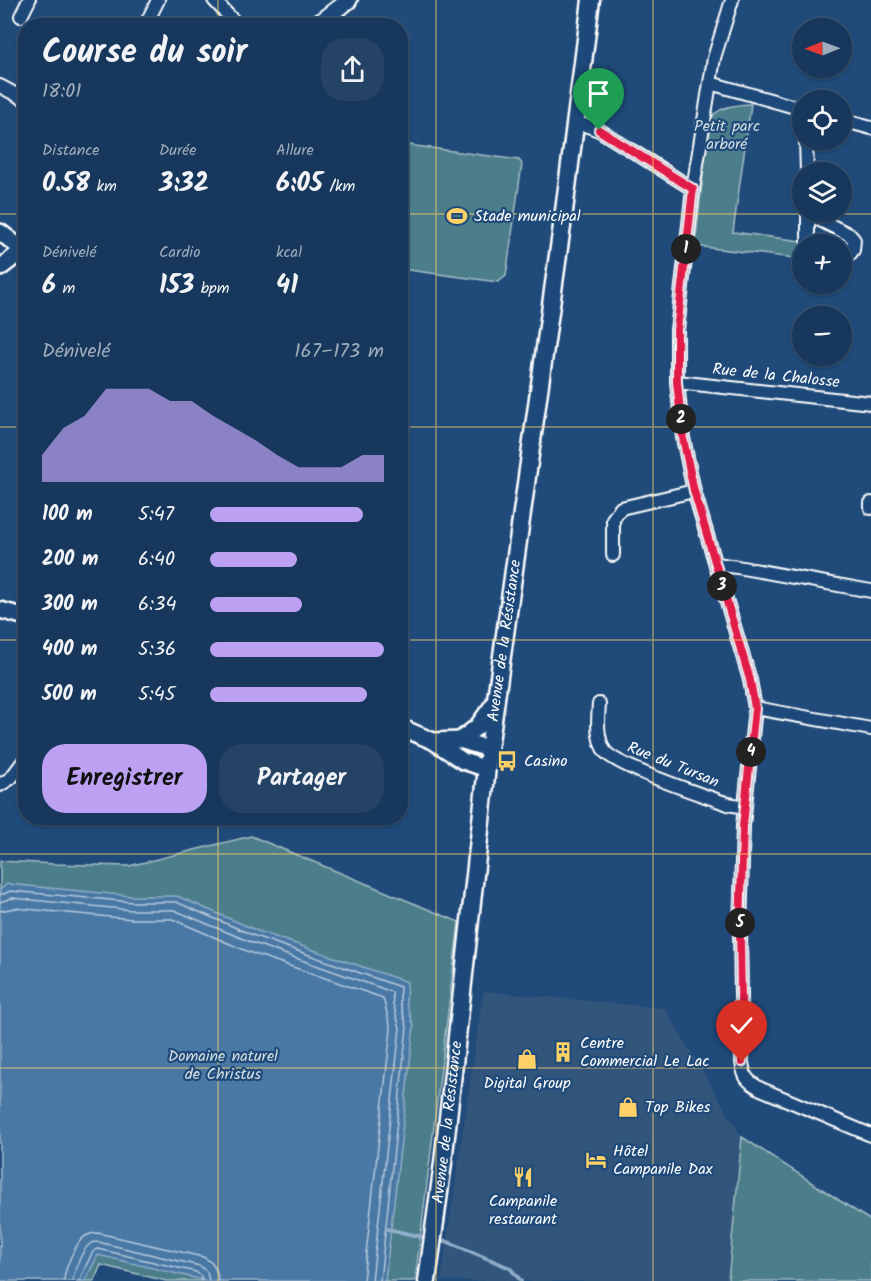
<!DOCTYPE html>
<html lang="fr">
<meta charset="utf-8">
<style>
:root{--surface:#17385c;--page:#244365;--text:#f1f3f6;--muted:#9eacbb;--line:#365272;--accent:#bca0f2}
body{margin:0;font-family:Kalam,sans-serif;background:var(--page);color:var(--text);height:100vh;display:flex;flex-direction:column;font-size:22px;white-space:nowrap}
*{box-sizing:border-box;margin:0}
p{font-size:20px;color:var(--muted)}
.icon{flex:none;width:33px;height:33px;fill:none;stroke:currentColor;stroke-width:2;stroke-linecap:round;stroke-linejoin:round}
.map{position:relative;flex:1;overflow:hidden}
.panel{position:absolute;left:18px;top:18px;width:390px;height:807px;display:flex;flex-direction:column;background:var(--surface);border-radius:24px;box-shadow:0 2px 4px #0004,0 0 0 2px var(--line)}
.panel>*{flex:none}
.needle{width:39px;rotate:269deg}
.fabs{position:absolute;left:792px;top:18px;display:grid;gap:12px}
.fabs a{display:grid;place-items:center;width:60px;height:60px;border-radius:50%;background:var(--surface);box-shadow:0 2px 4px #0004,0 0 0 2px var(--line);font-size:30px}
.pin{position:absolute;display:grid;place-items:center;width:51px;height:51px;color:#fff;margin:-62px -26px;border-radius:50% 50% 50% 0;rotate:-45deg;box-shadow:0 0 6px #0007}
.pin .icon{rotate:45deg}
.km{position:absolute;width:30px;height:30px;margin:-15px;border-radius:50%;background:#222;color:#fff;font-size:16px;line-height:30px;text-align:center}
.round{display:grid;place-items:center;flex:none;width:63px;height:63px;border-radius:24px;background:var(--page)}
.head{display:flex;align-items:center;justify-content:space-between;height:102px;padding:0 24px}
h1{font-size:33px;font-weight:600;line-height:45px}
.figures{display:grid;grid-template-columns:repeat(3,1fr);gap:9px;height:102px;padding:6px 24px}
.figures div{display:grid;align-content:center}
.figures b{font-size:26px;font-weight:600}
.figures small{font-size:16px;font-weight:400}
.figures p{font-size:16px}
.chart{height:168px;padding:12px 24px}
.chart p{display:flex;justify-content:space-between}
.chart svg{width:100%;height:108px;margin-top:6px;fill:var(--accent);opacity:.7}
.action{display:flex;gap:12px;margin-top:auto;padding:12px 24px}
.action a{flex:1;height:69px;border-radius:24px;background:var(--accent);color:#111;font-size:24px;font-weight:600;line-height:69px;text-align:center}
.action a+a{background:var(--page);color:var(--text)}
ul{padding:0 24px;list-style:none;font-size:20px}
li{display:grid;grid-template-columns:96px 72px 1fr;align-items:center;height:45px}
li i{height:15px;border-radius:8px;background:var(--accent)}
.map>svg:first-child{display:block}
</style>
<div class="map">
<svg width="871" height="1281" viewBox="0 0 871 1281">
<rect width="100%" height="100%" fill="#1f4a7a"/>
<filter id="ink" filterUnits="userSpaceOnUse"><feTurbulence type="fractalNoise" baseFrequency=".0167" numOctaves="2"/><feDisplacementMap in="SourceGraphic" scale="12" xChannelSelector="R" yChannelSelector="G"/><feConvolveMatrix kernelMatrix="1 2 1 2 8 2 1 2 1" color-interpolation-filters="sRGB"/></filter>
<g filter="url(#ink)">
<path fill="#31547b" d="M483,991L665,1008L742,1137L728,1281H441Z"/>
<path fill="#4b7e8a" stroke="#a5bec4" stroke-width="1.5" d="M751,104L733,232L801,241L802,259L695,246L709,122C716,106 735,105 751,104Z
M401,144L519,160L522,164L506,276L498,282L401,269Z
M251,836L459,922L415,1281H166L101,1265L94,1281H0V861L55,864L129,866Z
M742,1137L871,1221V1281H728Z"/>
<path fill="#4878a5" stroke="#91aec9" stroke-width="1.5" d="M7,884L133,896H177L258,931L407,982L406,1002L414,1026L385,1281H207L98,1255L85,1281H0V890Z"/>
<g fill="none" stroke-linecap="round" stroke-linejoin="round">
<path stroke="#b6c9db" stroke-width="1.5" d="M0,894H4L10,891L133,902H176L255,936L400,987V1003L407,1027L380,1281
M0,902L12,898L132,910H174L253,943L392,992L393,1004L400,1028L372,1281
M0,911L15,908L132,919H172L249,952L383,998L391,1029L363,1281
M64,1281C64,1270 75,1244 84,1237C89,1234 93,1233 98,1233L203,1257C213,1262 218,1270 218,1281
M73,1281C73,1273 82,1250 89,1245C92,1242 94,1242 98,1242L200,1266L207,1272L209,1281
M80,1281L81,1277L92,1253L94,1251L98,1249L196,1272L201,1276V1281"/>
<path stroke="#91aec9" stroke-width="4" d="M387,1229L427,1238
M437,1240L446,1241L510,1268L521,1281"/>
<g stroke="#fff" stroke-width="16">
<path id="minor" d="M214,0L238,26
M732,0L714,58L693,189L677,330V382L683,438L694,491L750,680L755,708L743,826L740,930L742,1062C744,1078 747,1081 761,1089L871,1135
M21,16L29,0
M145,26L158,0
M710,83L802,109
M0,86L26,100
M842,120L871,128
M575,125H585L599,130L693,189
M806,140L807,172
M811,212L818,219L850,235L854,240L853,250L850,254L842,255
M808,244V212
M677,382L871,403
M871,503V508
M613,555V519L621,508L694,491
M716,564L737,567L871,591
M599,704C598,719 596,735 604,750C613,766 706,796 728,804L745,807
M755,708L871,729
M0,785L11,778L26,758"/>
</g>
<g stroke="#fff" stroke-width="20">
<path id="tertiary" d="M315,26L349,0
M0,232L23,250
M0,268L26,248
M0,610L26,617
M400,727L433,741L463,761L487,769
M460,740L477,727L496,701
M433,741L460,740L489,749"/>
</g>
<g stroke="#fff" stroke-width="21">
<g id="secondary">
<path id="s1" d="M427,1281L443,1163L489,749L563,219L591,0"/>
</g>
</g>
<use href="#minor" stroke="#1f4a7a" stroke-width="12"/>
<use href="#tertiary" stroke="#1f4a7a" stroke-width="15"/>
<use href="#secondary" stroke="#1f4a7a" stroke-width="16"/>
</g>
</g>
<g fill="none" stroke-linecap="round" stroke-linejoin="round" filter="url(#ink)">
<g stroke="#fff" stroke-width="12">
<path id="route" d="M599,130L693,189L677,330V382L683,438L694,491L750,680L755,708L743,826L740,930L742,1062"/>
</g>
<use href="#route" stroke="#e11d48" stroke-width="8"/>
</g>
<path fill="none" stroke="#ffd166" stroke-width="1.5" stroke-opacity="0.55" d="M218,0V26M436,0V1281M653,0V1281M0,214H26M400,214H871M0,427H26M400,427H871M0,640H26M400,640H871M218,818V1281M0,854H871M0,1068H871"/>
<defs>
<g id="stadium-bare" transform="scale(1.62)"><path d="M0-5a6.5 5 0 1 0 0 10a6.5 5 0 1 0 0-10ZM-3.5-1.8h7v3.6h-7Z" fill="#ffd166" stroke="#1f4a7a" stroke-width="2.5" paint-order="stroke"/></g>
<g id="bus-bare" transform="scale(1.62)"><path d="M-5-6H5V4H4V6H2V4H-2V6H-4V4H-5ZM-3.5-4V0h7V-4ZM-3.5 1.2v1.5H-2V1.2ZM2 1.2v1.5H3.5V1.2Z" fill="#ffd166" stroke="#1f4a7a" stroke-width="2.5" paint-order="stroke"/></g>
<g id="building-bare" transform="scale(1.62)"><path d="M-4-6H4V6H1V3H-1V6H-4ZM-2.5-4.3h1.7v1.8h-1.7ZM.8-4.3h1.7v1.8H.8ZM-2.5-1h1.7V.8h-1.7ZM.8-1h1.7V.8H.8Z" fill="#ffd166" stroke="#1f4a7a" stroke-width="2.5" paint-order="stroke"/></g>
<g id="shop-bare" transform="scale(1.62)"><path d="M-5-2.5h2.3a2.7 3.5 0 0 1 5.4 0H5L5.5 6h-11ZM-1.5-2.5h3a1.5 2.3 0 0 0-3 0Z" fill="#ffd166" stroke="#1f4a7a" stroke-width="2.5" paint-order="stroke"/></g>
<g id="hotel-bare" transform="scale(1.62)"><path d="M-6-4.5h1.5V1H6V5H4.5V3h-9V5H-6ZM-4 0a1.8 1.8 0 1 1 3.6 0ZM.5 0V-2.5h3Q6-2.5 6 0Z" fill="#ffd166" stroke="#1f4a7a" stroke-width="2.5" paint-order="stroke"/></g>
<g id="restaurant-bare" transform="scale(1.62)"><path d="M-5-6h1v4h1v-4h1v4h1v-4h1v5L-1.5 .5V6h-2V.5L-5-1ZM5-6V6H3V1.5H1.5Q1.5-4 5-6Z" fill="#ffd166" stroke="#1f4a7a" stroke-width="2.5" paint-order="stroke"/></g>
</defs>
<g fill-rule="evenodd">
<use href="#stadium-bare" x="457" y="216"/>
<use href="#bus-bare" x="507" y="761"/>
<use href="#building-bare" x="563" y="1052"/>
<use href="#shop-bare" x="527" y="1059"/>
<use href="#shop-bare" x="628" y="1107"/>
<use href="#hotel-bare" x="596" y="1160"/>
<use href="#restaurant-bare" x="523" y="1177"/>
</g>
<g text-anchor="middle" dominant-baseline="central" stroke-width="4.5" stroke-linejoin="round" paint-order="stroke">
<g font-size="16" fill="#d2dfe2" stroke="#1f4a7a">
<text x="727" y="126">Petit parc<tspan x="727" dy="18">arboré</tspan></text>
<text x="223" y="1056">Domaine naturel<tspan x="223" dy="18">de Christus</tspan></text>
</g>
<g font-size="16" fill="#fff" stroke="#1f4a7a" text-anchor="start">
<text x="474" y="216">Stade municipal</text>
<text x="524" y="761">Casino</text>
<text x="580" y="1043">Centre<tspan x="580" dy="18">Commercial Le Lac</tspan></text>
<text x="527" y="1083" text-anchor="middle">Digital Group</text>
<text x="645" y="1107">Top Bikes</text>
<text x="613" y="1151">Hôtel<tspan x="613" dy="18">Campanile Dax</tspan></text>
<text x="523" y="1201" text-anchor="middle">Campanile<tspan x="523" dy="18">restaurant</tspan></text>
</g>
<g font-size="16" fill="#fff" stroke="#1f4a7a">
<text transform="translate(776 376) rotate(6)">Rue de la Chalosse</text>
<text stroke="none"><textPath href="#s1" startOffset="645">Avenue de la Résistance</textPath></text>
<text transform="translate(673 765) rotate(22)">Rue du Tursan</text>
<text stroke="none"><textPath href="#s1" startOffset="160">Avenue de la Résistance</textPath></text>
</g>
</g>
</svg>
<div class="fabs">
<a><svg class="needle" viewBox="-14 -14 28 28"><path d="M0-13l5 13h-10z" fill="#e53935"/><path d="M0 13l5-13h-10z" fill="#9eacbb"/></svg></a>
<a><svg class="icon" aria-label="locate" viewBox="0 0 24 24"><circle cx="12" cy="12" r="6"/><path d="M12 2v4M12 18v4M2 12h4M18 12h4"/></svg></a>
<a><svg class="icon" aria-label="layers" viewBox="0 0 24 24"><path d="M12 4l9 5-9 5-9-5zM3 14l9 5 9-5"/></svg></a>
<a>+</a>
<a>−</a>
</div>
<div class="pin" style="left:599px;top:130px;background:#1e9e55"><svg class="icon" aria-label="arrive" viewBox="0 0 24 24"><path d="M6 21V4h12l-3 4 3 4H6"/></svg></div>
<div class="pin" style="left:742px;top:1062px;background:#d93025"><svg class="icon" aria-label="check" viewBox="0 0 24 24"><path d="M5 12l5 5 9-10"/></svg></div>
<b class="km" style="left:686px;top:249px">1</b>
<b class="km" style="left:681px;top:419px">2</b>
<b class="km" style="left:722px;top:586px">3</b>
<b class="km" style="left:751px;top:752px">4</b>
<b class="km" style="left:740px;top:923px">5</b>
<section class="panel">
<div class="head"><div><h1>Course du soir</h1><p>18:01</p></div><a class="round"><svg class="icon" aria-label="share" viewBox="0 0 24 24"><path d="M12 15V3M7 8l5-5 5 5M5 13v7h14v-7"/></svg></a></div>
<div class="figures">
<div><p>Distance</p><b>0.58<small> km</small></b></div>
<div><p>Durée</p><b>3:32</b></div>
<div><p>Allure</p><b>6:05<small> /km</small></b></div>
</div>
<div class="figures">
<div><p>Dénivelé</p><b>6<small> m</small></b></div>
<div><p>Cardio</p><b>153<small> bpm</small></b></div>
<div><p>kcal</p><b>41</b></div>
</div>
<div class="chart"><p><span>Dénivelé</span>167–173 m</p>
<svg viewBox="0 0 160 44" preserveAspectRatio="none"><path d="M0 44V33L10 22L20 17L30 6L40 6L50 6L60 11L70 11L80 17L90 22L100 27L110 33L120 38L130 38L140 38L150 33L160 33V44z"/></svg>
</div>
<ul>
<li><b>100 m</b>5:47<i style="width:88%"></i></li>
<li><b>200 m</b>6:40<i style="width:50%"></i></li>
<li><b>300 m</b>6:34<i style="width:53%"></i></li>
<li><b>400 m</b>5:36<i style="width:100%"></i></li>
<li><b>500 m</b>5:45<i style="width:90%"></i></li>
</ul>
<div class="action"><a>Enregistrer</a><a>Partager</a></div>
</section>
</div>
